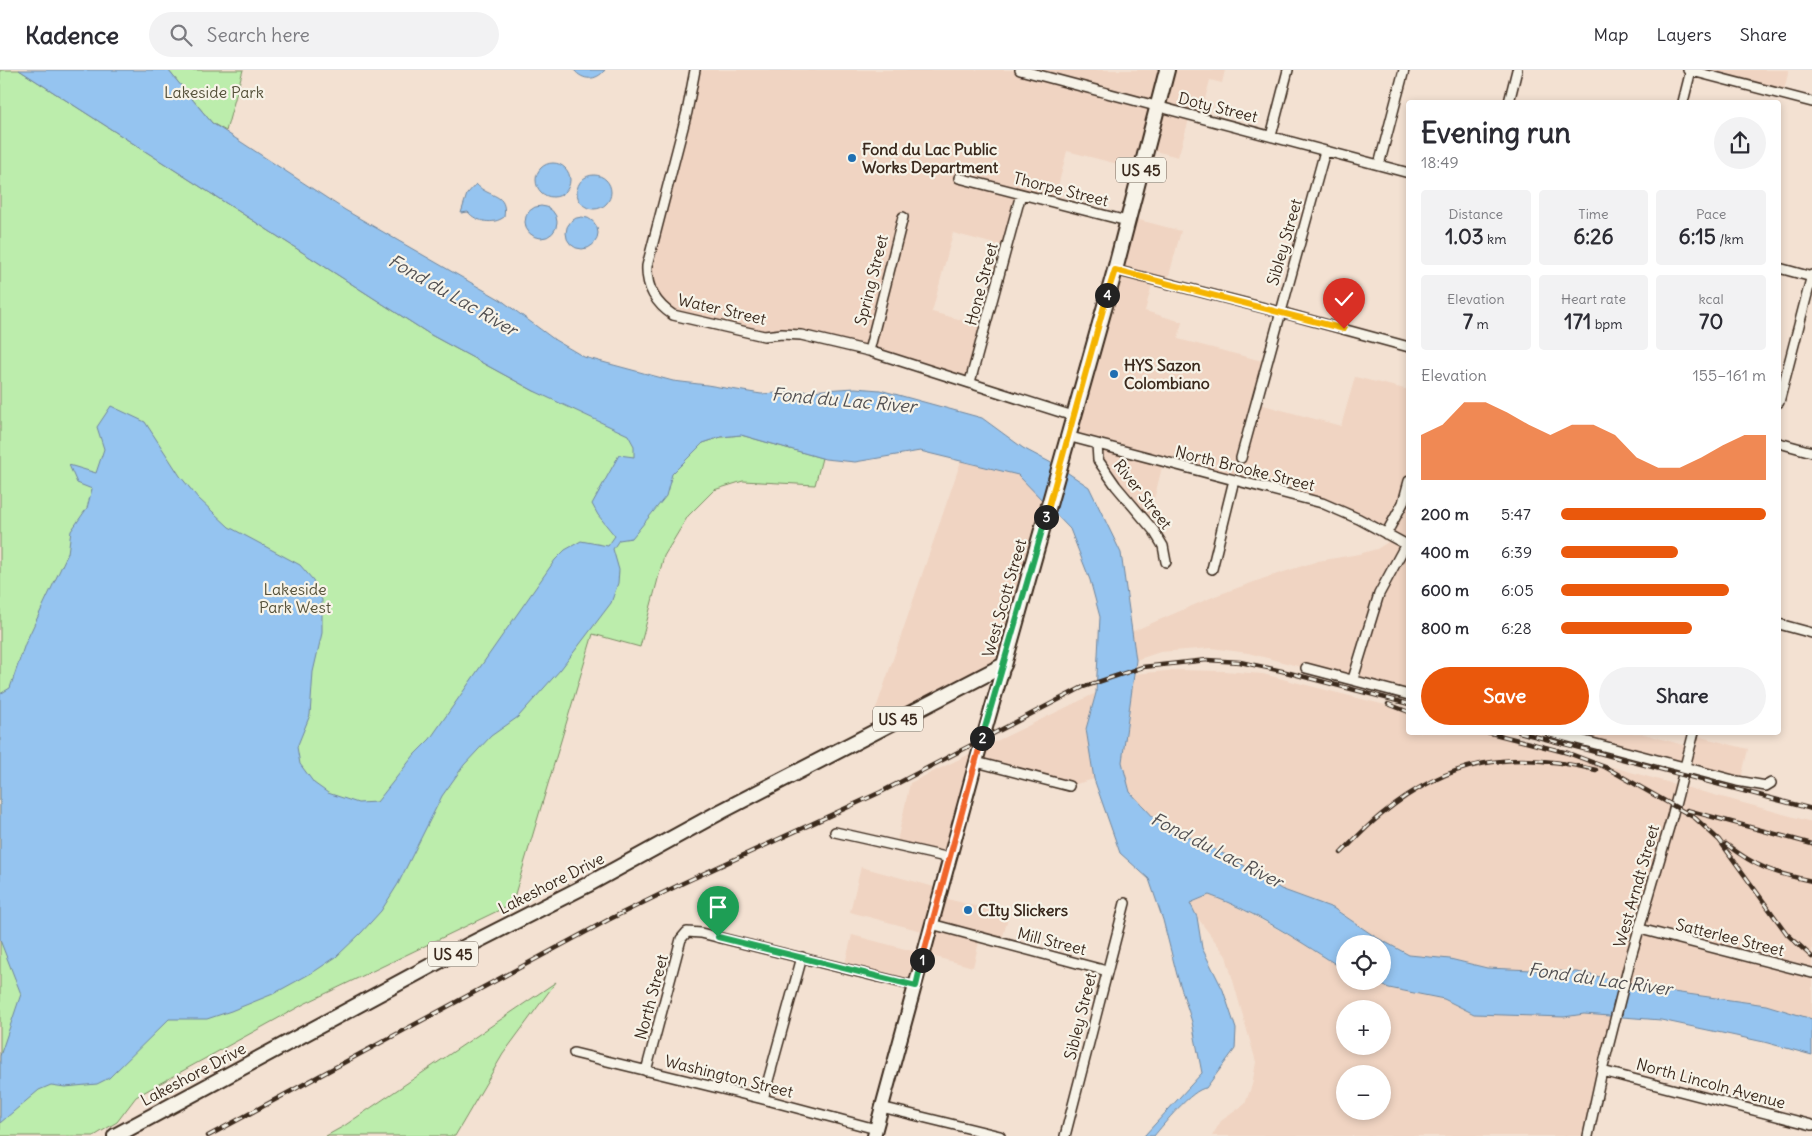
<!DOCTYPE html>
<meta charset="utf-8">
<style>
:root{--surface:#fff;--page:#f2f2f3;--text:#2b2b33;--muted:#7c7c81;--line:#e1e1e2;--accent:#ea580c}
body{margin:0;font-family:Delius,sans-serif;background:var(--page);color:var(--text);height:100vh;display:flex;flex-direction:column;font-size:19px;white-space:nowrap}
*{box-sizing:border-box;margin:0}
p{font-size:16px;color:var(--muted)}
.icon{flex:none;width:28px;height:28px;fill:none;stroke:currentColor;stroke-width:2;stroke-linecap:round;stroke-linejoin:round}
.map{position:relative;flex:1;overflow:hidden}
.drawer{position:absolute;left:1406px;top:30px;width:375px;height:635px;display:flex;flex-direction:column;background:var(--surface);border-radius:5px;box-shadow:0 2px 8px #0003}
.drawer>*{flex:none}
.controls{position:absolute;left:1336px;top:865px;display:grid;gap:10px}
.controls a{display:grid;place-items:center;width:55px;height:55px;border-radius:50%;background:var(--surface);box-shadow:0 2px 8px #0003;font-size:25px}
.pin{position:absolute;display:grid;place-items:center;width:42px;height:42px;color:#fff;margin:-51px -21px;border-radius:50% 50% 50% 0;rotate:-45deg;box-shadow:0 0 5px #0007}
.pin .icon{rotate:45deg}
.km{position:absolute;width:25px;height:25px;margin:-12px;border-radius:50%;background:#222;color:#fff;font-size:14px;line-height:25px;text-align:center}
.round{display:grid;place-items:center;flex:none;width:52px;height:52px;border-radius:26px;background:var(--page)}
.summary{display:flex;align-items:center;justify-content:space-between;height:85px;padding:0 15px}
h1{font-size:28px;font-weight:800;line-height:38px}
.figures{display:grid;grid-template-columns:repeat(3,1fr);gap:8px;height:85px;padding:5px 15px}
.figures div{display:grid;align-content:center;border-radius:5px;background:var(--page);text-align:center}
.figures b{font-size:21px;font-weight:800}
.figures small{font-size:14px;font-weight:400}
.figures p{font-size:14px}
.chart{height:140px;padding:10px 15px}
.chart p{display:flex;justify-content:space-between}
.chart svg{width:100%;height:90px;margin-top:5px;fill:var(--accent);opacity:.7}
.action{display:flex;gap:10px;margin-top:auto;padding:10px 15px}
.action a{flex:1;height:58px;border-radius:30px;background:var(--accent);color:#fff;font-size:20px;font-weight:800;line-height:58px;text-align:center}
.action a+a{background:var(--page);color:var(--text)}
ul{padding:0 15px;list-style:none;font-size:16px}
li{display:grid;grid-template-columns:80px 60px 1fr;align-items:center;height:38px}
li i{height:12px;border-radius:6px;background:var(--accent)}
header{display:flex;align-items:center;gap:30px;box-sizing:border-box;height:70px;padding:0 25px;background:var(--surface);border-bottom:1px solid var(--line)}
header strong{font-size:24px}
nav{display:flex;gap:28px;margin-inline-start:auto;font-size:18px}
.search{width:350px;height:45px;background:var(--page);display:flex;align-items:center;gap:12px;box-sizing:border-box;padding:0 18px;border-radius:28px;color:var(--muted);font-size:19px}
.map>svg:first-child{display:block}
</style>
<header>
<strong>Kadence</strong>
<div class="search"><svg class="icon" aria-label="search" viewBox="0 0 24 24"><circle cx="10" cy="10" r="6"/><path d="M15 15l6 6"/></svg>Search here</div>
<nav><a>Map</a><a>Layers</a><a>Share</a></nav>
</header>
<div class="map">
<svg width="1812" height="1066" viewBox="0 0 1812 1066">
<rect width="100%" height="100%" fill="#f3e1d2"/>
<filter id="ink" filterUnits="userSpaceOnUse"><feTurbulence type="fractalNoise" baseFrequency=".02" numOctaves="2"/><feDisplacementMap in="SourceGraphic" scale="10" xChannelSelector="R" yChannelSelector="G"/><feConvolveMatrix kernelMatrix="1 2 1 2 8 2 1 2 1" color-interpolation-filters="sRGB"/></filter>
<g filter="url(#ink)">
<path fill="#f0d4c2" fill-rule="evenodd" d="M695,0H1225L1222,13L1210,10L1200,48L1190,46L1178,87L1155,81L1147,77L1141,100L1067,81L1054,132L1021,124L1006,177L953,163L932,242L985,256L970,312L869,281L673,245L666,240L647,203Z
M1707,0H1789L1784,20Z
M1128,147L1181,161L1167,213L1153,210L1145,241L1182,252L1178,269L1266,292L1256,333L1341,356L1355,307L1409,320V625L1248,583L1211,578L1160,582L1136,590L1131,562L1215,526L1265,508L1318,491L1359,484L1377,479L1393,469L1337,438L1163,393L1148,454L1098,390L1097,374L1067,366Z
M961,391L1018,405L1049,435L1004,595L867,665Z
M1177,600L1224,601L1263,604L1409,641V662L1489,663L1812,752V949L1766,935L1666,921L1577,902L1487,898L1450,889L1409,885L1374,866L1333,838L1281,819L1234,789L1157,751L1130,722L1122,692L1134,604Z
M1096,623L1086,659L1094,709L1069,716L976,692L950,788L896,776L910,713Z
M1550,663H1641L1690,677L1693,665L1748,679L1741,709Z
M861,797L942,819L940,827L1009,845L1001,873L980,868L973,897L924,884L915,916L844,898L852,865L924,884L929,863L850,842Z
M1209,825L1226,831L1296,869L1345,900V911H1371L1389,918L1444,929L1474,944L1564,947L1584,944L1615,947L1588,1066H1212L1221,1051L1245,1034L1252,1015L1256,992L1226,886L1197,847L1190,833ZM1345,939H1382V976H1345ZM1345,1004H1382V1041H1345Z"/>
<path fill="#bcedac" stroke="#7c8c65" d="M0,0H19L431,265L534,321L703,373L721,367L741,365L822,388L815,415L743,411L714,420L688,446L664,486L640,577L593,564L512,834L304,934L157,1015L136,1027L117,1052L94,1066H0Z
M168,0H243L226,61L212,53Z
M556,912L503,984L455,1066H326L344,1056Z"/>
<path fill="#95c4f0" stroke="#71869c" d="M19,0H168L212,53L345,140L501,230L555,270L584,287L673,311L707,315L761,324L855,318L880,320L982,348L1023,378L1059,397L1089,417L1121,483L1136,590L1122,692L1130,722L1157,751L1234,789L1281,819L1333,838L1374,866L1409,885L1450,889L1487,898L1577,902L1666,921L1766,935L1812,949V985L1764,972L1661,950L1584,944L1564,947L1474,944L1444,929L1389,918L1371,911H1382V874H1345V900C1302,873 1257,842 1209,825L1190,833L1197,847L1202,878L1223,920L1236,959L1235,979L1206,1018C1192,1019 1163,1055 1154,1066H1144L1202,1003L1192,952L1177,905L1163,850L1149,809L1120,783L1094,709L1086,659L1096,623L1100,547L1090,510L1070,459L1018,405L920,381L855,392L825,389L741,365L721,367L703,373L672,404L666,426L632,468L619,470L613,479L619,500L618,513L611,533L561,599L518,647L491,666L464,695L442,726L398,814L381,841L361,863L336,887L315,901L273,924L231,941L207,949H169L109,1008L97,1014L65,1017L51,1015L39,1020L0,1053V986L21,924L0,870V624L10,618L25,574L68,483L71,461L87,438L92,419L77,413L69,395L96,403L104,379L97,357L111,336L145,352L180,406L198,428L229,457L300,495L313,510L322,530V563L313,602L310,645L297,677L300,694L314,713L328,723L358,733L377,732L415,684L430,669L555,490L565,480L581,471L608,476L615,466L598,445L592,434L619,385L634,387V376L628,365L534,321L431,265Z
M574,0H605C596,11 583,11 574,0Z
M536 110a17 17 0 1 1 34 0a17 17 0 1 1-34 0Z
M577 122a17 17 0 1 1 34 0a17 17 0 1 1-34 0Z
M476,114C490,129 508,122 504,147C494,155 476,152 468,142L461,143L467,124Z
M525 152a16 16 0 1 1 32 0a16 16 0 1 1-32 0Z
M566 163a16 16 0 1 1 32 0a16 16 0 1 1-32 0Z"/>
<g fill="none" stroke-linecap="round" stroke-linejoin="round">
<g stroke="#3b2a1e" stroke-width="12">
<path id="street" d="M695,0L687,42L647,196C646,217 656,234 673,245L764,266L782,264L801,265L869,281L1073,346
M1020,0L1409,103
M1688,0L1812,32
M1509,32L1517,0
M1683,32L1691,0
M1271,66L1288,0
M1379,95L1404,0
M959,108L1127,151
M1779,198L1812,207
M1115,200L1280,242L1409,277
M869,281L903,147
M970,312L1021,124
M1779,332L1812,205
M1067,366L1322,433L1359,449L1409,476
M1779,373L1812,382
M1097,374L1098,390L1116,416L1154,461L1163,476L1166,492
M1241,388L1325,81
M1386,464L1403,433L1409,411
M1212,499L1234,410
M1779,554L1812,563
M1306,598L1409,625
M1353,609L1379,524L1406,474
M1550,662L1737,711L1766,716L1771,713
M976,692L1069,716
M835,762L950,788
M931,854L1107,901
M1640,859L1812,903
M574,983L763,1029L876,1059
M646,1001L681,869L687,862L701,863L915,916
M1602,1001L1812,1055
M763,1029L802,887
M881,1037L1000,1066
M1065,1066L1125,833
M1588,1066L1602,1001L1632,883L1672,747L1694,662"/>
</g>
<g stroke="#3b2a1e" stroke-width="16">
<path id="secondary" d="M874,1066L976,692L1004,595"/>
</g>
<g stroke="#3b2a1e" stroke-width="18">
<path id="primary" d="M115,1066L471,874L587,815L722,741L1004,595L1115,200L1167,0"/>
</g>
<use href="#street" stroke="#f7f3e8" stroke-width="9"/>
<use href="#secondary" stroke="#f7f3e8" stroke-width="12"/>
<use href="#primary" stroke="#f7f3e8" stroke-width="14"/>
<g stroke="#3b2a1e" stroke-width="4.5">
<path id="rail" d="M1388,634L1409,642
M1487,662L1568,683L1605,697L1695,748L1719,770L1787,864L1812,887
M1519,662L1812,739
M1687,740L1812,774
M1726,774C1757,798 1774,803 1812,811
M1341,783C1354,770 1367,756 1382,744C1449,689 1513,679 1596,700
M208,1066L608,850L683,813L881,722L1083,617L1143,597L1207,590L1240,592L1282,601L1409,634"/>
</g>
<use href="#rail" stroke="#f7f3e8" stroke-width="2.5" stroke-dasharray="8" stroke-linecap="butt"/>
</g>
</g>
<g fill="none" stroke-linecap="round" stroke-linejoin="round" filter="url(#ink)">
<g stroke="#fff" stroke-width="10">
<path id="split-1" d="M718,867L916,916L922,890"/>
</g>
<g stroke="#fff" stroke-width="10">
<path id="split-2" d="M922,890L982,668"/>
</g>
<g stroke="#fff" stroke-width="10">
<path id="split-3" d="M982,668L1046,447"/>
</g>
<g stroke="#fff" stroke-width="10">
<path id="split-4" d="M1046,447L1107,225"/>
</g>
<g stroke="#fff" stroke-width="10">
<path id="split-5" d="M1107,225L1115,200L1344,259"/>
</g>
<use href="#split-1" stroke="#22a559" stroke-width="6"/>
<use href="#split-2" stroke="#f0652b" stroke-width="6"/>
<use href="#split-3" stroke="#22a559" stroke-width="6"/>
<use href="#split-4" stroke="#f5b400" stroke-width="6"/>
<use href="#split-5" stroke="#f5b400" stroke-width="6"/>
</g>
<g fill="#1f6fb2" stroke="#f7f3e8" stroke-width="2">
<circle cx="852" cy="88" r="5"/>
<circle cx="1114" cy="304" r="5"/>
<circle cx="968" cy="840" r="5"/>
</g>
<g text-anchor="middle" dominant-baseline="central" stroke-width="4.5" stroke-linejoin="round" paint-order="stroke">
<g fill="#f7f3e8" stroke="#73665b" stroke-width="1">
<rect x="1116" y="87.5" width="50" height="25" rx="4"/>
<rect x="873" y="636.5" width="50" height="25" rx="4"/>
<rect x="428" y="871.5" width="50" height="25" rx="4"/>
</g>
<g font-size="15" font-weight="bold" fill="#3b2a1e">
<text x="1141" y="100">US 45</text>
<text x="898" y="649">US 45</text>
<text x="453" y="884">US 45</text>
</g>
<g font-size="16" fill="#55513a" stroke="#f7f3e8">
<text x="214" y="22">Lakeside Park</text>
<text x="295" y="519">Lakeside<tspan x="295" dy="18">Park West</tspan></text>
</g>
<g font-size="16" fill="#3b2a1e" stroke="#f7f3e8">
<text transform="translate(1218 37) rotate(14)">Doty Street</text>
<text transform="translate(1061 119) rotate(14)">Thorpe Street</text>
<text transform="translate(1284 172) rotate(-74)">Sibley Street</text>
<text transform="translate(871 210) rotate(-76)">Spring Street</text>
<text transform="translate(981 214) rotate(-75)">Hone Street</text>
<text transform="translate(722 239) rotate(13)">Water Street</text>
<text transform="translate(1245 398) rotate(14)">North Brooke Street</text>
<text transform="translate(1143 424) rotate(52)">River Street</text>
<text transform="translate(1004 528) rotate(-74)">West Scott Street</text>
<text transform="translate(551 813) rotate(-27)">Lakeshore Drive</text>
<text transform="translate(1636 816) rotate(-74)">West Arndt Street</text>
<text transform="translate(1730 867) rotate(14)">Satterlee Street</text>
<text transform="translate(1052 871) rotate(14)">Mill Street</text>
<text transform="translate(651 927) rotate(-75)">North Street</text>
<text transform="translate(1080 946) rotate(-76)">Sibley Street</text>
<text transform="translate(193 1004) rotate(-28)">Lakeshore Drive</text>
<text transform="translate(729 1006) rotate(14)">Washington Street</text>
<text transform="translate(1711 1013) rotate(15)">North Lincoln Avenue</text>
</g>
<g font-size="16" font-weight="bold" fill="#3b2a1e" stroke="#f7f3e8" text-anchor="start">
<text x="862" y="79">Fond du Lac Public<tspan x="862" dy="18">Works Department</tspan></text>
<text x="1124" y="295">HYS Sazon<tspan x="1124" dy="18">Colombiano</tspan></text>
<text x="978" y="840">CIty Slickers</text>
</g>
<g font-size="18" font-style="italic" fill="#525052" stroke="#f7f3e8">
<text transform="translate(453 225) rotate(30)">Fond du Lac River</text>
<text transform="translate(844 330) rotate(5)">Fond du Lac River</text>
<text transform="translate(1217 780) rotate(27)">Fond du Lac River</text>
<text transform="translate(1600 909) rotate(8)">Fond du Lac River</text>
</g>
</g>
</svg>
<div class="controls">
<a><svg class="icon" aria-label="locate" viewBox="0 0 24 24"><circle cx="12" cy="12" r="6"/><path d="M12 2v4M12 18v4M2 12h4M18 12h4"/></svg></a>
<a>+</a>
<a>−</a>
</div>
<div class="pin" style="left:718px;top:867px;background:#1e9e55"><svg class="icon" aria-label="arrive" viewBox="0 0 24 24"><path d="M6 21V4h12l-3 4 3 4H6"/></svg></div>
<div class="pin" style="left:1344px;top:259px;background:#d93025"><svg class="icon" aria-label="check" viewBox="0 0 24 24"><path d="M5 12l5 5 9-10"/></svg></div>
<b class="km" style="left:922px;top:890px">1</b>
<b class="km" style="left:982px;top:668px">2</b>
<b class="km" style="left:1046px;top:447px">3</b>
<b class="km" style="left:1107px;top:225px">4</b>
<section class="drawer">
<div class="summary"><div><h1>Evening run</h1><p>18:49</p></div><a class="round"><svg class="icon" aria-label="share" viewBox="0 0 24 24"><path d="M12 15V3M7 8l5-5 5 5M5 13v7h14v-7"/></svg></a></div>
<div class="figures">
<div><p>Distance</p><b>1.03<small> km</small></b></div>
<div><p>Time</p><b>6:26</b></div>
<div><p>Pace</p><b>6:15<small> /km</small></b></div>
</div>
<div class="figures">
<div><p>Elevation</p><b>7<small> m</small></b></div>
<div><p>Heart rate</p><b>171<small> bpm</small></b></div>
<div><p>kcal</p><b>70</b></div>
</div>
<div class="chart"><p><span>Elevation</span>155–161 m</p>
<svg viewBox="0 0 160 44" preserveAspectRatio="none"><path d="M0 44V22L10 17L20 6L30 6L40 11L50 17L60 22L70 17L80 17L90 22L100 33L110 38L120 38L130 33L140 27L150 22L160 22V44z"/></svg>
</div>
<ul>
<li><b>200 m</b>5:47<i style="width:100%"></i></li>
<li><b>400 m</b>6:39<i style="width:57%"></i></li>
<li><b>600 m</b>6:05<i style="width:82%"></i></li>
<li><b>800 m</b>6:28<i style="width:64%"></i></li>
</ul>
<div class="action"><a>Save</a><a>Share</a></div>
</section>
</div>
